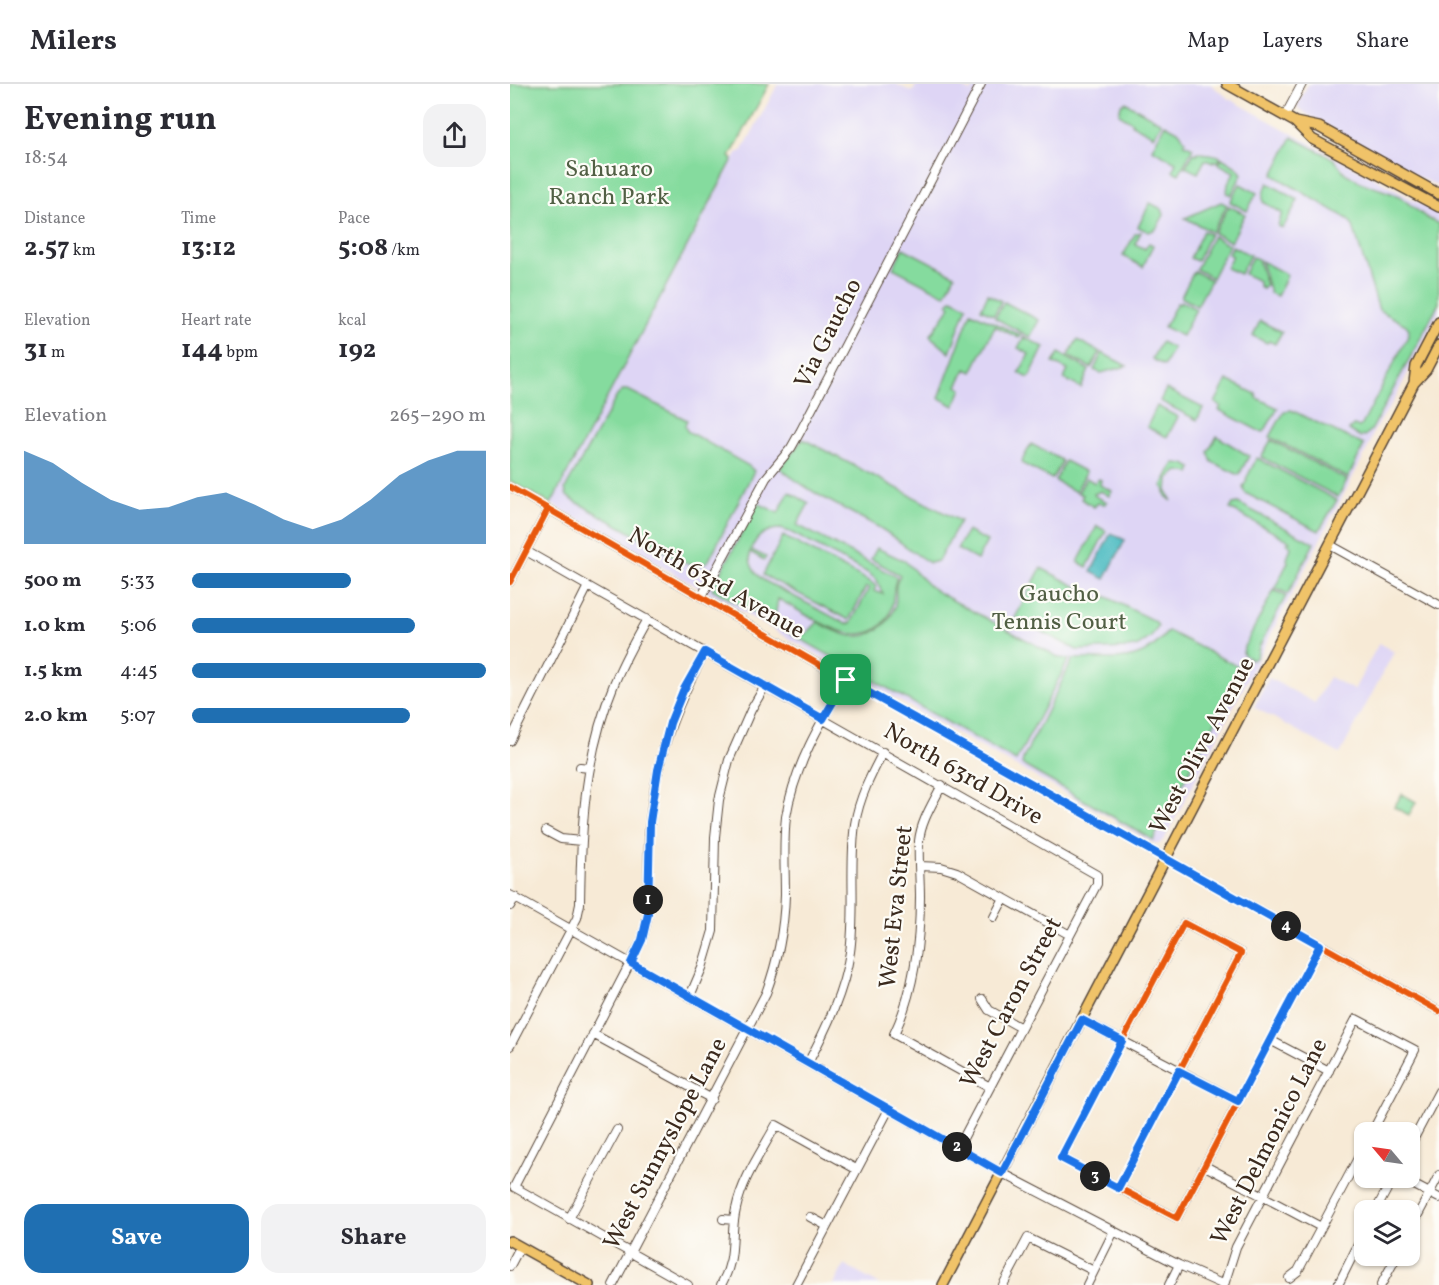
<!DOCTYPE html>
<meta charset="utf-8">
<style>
:root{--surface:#fff;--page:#f2f2f3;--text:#2b2b33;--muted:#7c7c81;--line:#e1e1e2;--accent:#1f6fb2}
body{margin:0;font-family:Vollkorn,serif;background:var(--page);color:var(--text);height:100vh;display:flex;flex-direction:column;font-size:22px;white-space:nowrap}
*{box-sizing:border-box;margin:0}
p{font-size:20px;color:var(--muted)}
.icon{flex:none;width:33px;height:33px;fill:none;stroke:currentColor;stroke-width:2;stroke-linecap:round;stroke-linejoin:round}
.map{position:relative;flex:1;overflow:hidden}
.side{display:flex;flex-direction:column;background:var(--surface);width:510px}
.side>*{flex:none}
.needle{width:39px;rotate:299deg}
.buttons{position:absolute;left:844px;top:1038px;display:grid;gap:12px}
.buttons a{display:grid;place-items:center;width:66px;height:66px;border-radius:12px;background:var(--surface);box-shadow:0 2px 4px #0004;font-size:30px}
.pin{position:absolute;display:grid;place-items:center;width:51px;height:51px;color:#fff;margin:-26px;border-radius:12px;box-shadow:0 3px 9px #0006}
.km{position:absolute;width:30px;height:30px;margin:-15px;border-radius:50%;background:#222;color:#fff;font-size:16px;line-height:30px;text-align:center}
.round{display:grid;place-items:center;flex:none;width:63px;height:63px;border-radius:18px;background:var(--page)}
.head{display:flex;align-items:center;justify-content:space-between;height:102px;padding:0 24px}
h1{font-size:33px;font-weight:700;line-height:45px}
.metrics{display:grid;grid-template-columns:repeat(3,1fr);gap:9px;height:102px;padding:6px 24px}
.metrics div{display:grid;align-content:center}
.metrics b{font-size:26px;font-weight:700}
.metrics small{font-size:16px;font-weight:400}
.metrics p{font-size:16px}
.chart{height:168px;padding:12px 24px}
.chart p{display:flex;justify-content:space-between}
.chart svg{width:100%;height:108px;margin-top:6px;fill:var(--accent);opacity:.7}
.button{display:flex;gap:12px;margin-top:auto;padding:12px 24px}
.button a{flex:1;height:69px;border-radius:18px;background:var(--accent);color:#fff;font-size:24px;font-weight:700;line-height:69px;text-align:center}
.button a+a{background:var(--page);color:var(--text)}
ul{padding:0 24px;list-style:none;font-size:20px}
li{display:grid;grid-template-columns:96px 72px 1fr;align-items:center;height:45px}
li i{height:15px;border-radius:8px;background:var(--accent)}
header{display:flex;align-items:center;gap:36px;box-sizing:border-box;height:84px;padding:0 30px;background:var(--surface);border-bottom:2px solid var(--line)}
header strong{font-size:28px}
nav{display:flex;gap:33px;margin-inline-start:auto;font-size:21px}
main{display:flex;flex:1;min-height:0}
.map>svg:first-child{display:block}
</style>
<header>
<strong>Milers</strong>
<nav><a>Map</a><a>Layers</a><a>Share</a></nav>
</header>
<main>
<section class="side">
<div class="head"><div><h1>Evening run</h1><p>18:54</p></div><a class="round"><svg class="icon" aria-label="share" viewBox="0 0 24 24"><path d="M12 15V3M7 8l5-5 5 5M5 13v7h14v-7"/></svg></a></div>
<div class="metrics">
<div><p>Distance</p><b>2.57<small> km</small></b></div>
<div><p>Time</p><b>13:12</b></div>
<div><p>Pace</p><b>5:08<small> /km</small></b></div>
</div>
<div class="metrics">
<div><p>Elevation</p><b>31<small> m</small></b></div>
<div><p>Heart rate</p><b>144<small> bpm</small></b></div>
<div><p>kcal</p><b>192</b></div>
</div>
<div class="chart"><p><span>Elevation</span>265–290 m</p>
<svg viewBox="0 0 160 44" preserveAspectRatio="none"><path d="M0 44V6L10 11L20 19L30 26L40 30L50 29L60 25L70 23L80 28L90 34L100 38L110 34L120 26L130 16L140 10L150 6L160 6V44z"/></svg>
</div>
<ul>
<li><b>500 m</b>5:33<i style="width:54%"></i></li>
<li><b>1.0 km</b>5:06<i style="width:76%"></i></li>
<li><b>1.5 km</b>4:45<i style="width:100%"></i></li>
<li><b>2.0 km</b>5:07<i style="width:74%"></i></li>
</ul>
<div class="button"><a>Save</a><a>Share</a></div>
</section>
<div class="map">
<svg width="929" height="1201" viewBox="0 0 929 1201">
<rect width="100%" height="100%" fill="#fdfcf7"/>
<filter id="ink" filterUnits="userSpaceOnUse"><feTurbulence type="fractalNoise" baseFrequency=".0167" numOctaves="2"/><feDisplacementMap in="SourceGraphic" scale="12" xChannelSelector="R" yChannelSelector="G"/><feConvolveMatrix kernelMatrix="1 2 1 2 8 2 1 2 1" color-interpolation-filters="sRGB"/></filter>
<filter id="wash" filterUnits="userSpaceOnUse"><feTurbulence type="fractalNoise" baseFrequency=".008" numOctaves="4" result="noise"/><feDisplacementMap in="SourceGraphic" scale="24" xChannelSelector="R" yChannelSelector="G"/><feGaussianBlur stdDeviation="1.35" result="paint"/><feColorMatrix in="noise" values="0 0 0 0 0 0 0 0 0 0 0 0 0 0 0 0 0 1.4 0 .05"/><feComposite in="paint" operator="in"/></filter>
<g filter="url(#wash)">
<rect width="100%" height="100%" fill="#f7ead6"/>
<path fill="#ded5f5" d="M268,0H386L402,8L407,0H445L461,8L465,0H700L718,14L929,130V228L884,316L864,347L860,360L655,754L649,760L640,758L600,734L478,667L41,420L227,69L232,67Z
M798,0H929V103L903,90L888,79L866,70L788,25L787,22Z
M869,559L884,568L830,670L744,623L759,594L805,619L819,593L844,606Z
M334,1181L370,1201H324Z"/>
<path fill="#85db9e" stroke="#60825e" stroke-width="1.5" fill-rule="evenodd" d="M0,0H259L220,73L223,75L41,420L0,397Z
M615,18L652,39L644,52L622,40V38L609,30L611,21Z
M655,40L670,48L675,57L674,60L683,64L669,90L663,87L666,78L642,65Z
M782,53L824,75L835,89L850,98L889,112L917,134L929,140V219L862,345L855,352L850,353L839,346L844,341L849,343L852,341L898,252L899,245L896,241L869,226L843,142L838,135L763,91Z
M688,68C696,71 703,69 711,73L708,78L704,76L703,79L695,76L688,89L675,83L684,69L687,70Z
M712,74L728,84L732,90L721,111L717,109L718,100L724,88L709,80Z
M758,99L788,116L773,144L768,142L772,129L753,118V110Z
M730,100L747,109L737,127L720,118Z
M711,118L717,121L702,148L675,134Z
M640,119L652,125L654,131L646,145L639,148L628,143Z
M719,122L735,130L721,158L704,149Z
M693,147L700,150L687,177L680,174Z
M631,148L625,160L635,165L639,159L643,161L633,183L613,172L625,150Z
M703,152L719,161L702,194L686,185Z
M722,162L740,171L730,190L716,184L722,172L718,170Z
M393,164L445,191L435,211L383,184Z
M742,173L748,175L756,202L753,205L749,203V197L734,190Z
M751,177L776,190L777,192L767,212L760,209Z
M684,187L701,196L687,222L671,213Z
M478,210L491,217L484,231L471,225Z
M442,215L457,222L440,269L420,252L441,222L438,220Z
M671,217L686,225L672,252L654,243L667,219L670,220Z
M494,218L529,236L520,253L485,234Z
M461,228L511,251L509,254L485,242L462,288L456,285L447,302L452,305L444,322L429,314Z
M750,237L772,248L765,260L759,257L757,259L743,252Z
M514,253L534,263L519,294L509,289L519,270L508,264Z
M567,256L590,268L581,284L558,272Z
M651,258L663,264L654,282L642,275Z
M549,269L579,286L571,304L554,295L558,286L543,279Z
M592,269L617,282L591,289L584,286Z
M717,296L746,310L747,314L768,324L754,348L749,347L709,326L711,322L705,319Z
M656,305L693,324L687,336L650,317Z
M113,306H118L177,336L175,342L177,347L239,382L244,387L199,476C190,484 184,482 174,478L61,415L57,412L55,405L107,312Z
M647,322L668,333L657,353L637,343Z
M781,326L854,361L838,394L760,353L774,328Z
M707,352L739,372L729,391L702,378L698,368Z
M293,355L450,437L428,477L420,479C402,469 388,455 370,444C336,425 299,409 270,384Z
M761,356L837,396L828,413L751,373Z
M521,360L550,375L552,378L542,395L511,379Z
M747,374L827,416L809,447L735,409L733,403L737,396L736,395Z
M555,377L576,388L566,408L545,397Z
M664,379L675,380L682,384L680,389L668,387L658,395L657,408L662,417L656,412L654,404L652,402Z
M576,394L585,399L589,395L591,396L590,401L602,407L599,412L591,407L584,410L585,412L597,418L595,420L588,419L584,423L571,415L573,411L568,409Z
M279,408L299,419L287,441L387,493C381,506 386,520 378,533C353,574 298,530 268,515L265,534L279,546L296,550L308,538C327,549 349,560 369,545C376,540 383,531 385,522C388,508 382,506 390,491L361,475L367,464L395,477L419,502L431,510L550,574L559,575L506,677L202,505L248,419L268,429ZM271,445L280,448L358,489L367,496L373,510L364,507L366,502L359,497L273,452L253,491L339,536L356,503L359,504L341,539L336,540L255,497C244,490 239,481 240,468L254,476L256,473L241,466C246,452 256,445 271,445Z
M728,419L804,459L778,510L765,504L778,478L777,475L781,463L777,459L780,457L720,425L723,420Z
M587,442L596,447L577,483L568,478Z
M457,447L477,457L467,476L447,465Z
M531,484L592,516L595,512L646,538L648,543L641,553L628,562L619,564L567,566L505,534Z
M764,506L776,512L749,563L747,573L742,576L733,570L734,563Z
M658,547L733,585L643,756L516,683L512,680L513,675L563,575C604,573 630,584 658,547Z
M892,710L906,718L899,731L884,723Z"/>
<path fill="#4dbcc2" stroke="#447370" stroke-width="1.5" d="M601,449L615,456L595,495L581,488Z"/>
</g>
<g filter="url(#ink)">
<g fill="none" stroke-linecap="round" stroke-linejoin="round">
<g stroke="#57473a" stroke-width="10">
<path id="minor" d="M775,32L792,0
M0,403L336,596L929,927
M820,461L929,521
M16,467L587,791V800L448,1064
M0,498L38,425
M192,512L256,394L281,364L290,348L471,0
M0,657L78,502
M70,683L79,684
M432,701C423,719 411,737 409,757C408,775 410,795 410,813C410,859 404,908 384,950L480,1003
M36,747L51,755L71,757
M410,782L431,783L447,788L560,851
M0,811L492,1089L669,1181L714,1201
M0,822L5,813
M484,833L494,814
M180,912L192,884L203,847L205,753L209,716L219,676L241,626L255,602
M472,915L479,926L511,944
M572,936L728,1017
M83,950L202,1015
M760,956L819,987
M0,962L67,834L70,820C71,743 74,673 104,600C113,578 125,556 137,535
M298,979C316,945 334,908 340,868C346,826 339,783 345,740C349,714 361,691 373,668
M900,1062L929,1007
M695,1082L811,1143
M891,1094L929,1114
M608,1104L731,869L674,839L551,1074L667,1134L810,861
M866,1126L883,1094
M300,1133L317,1142
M59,1135L107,1046
M213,1135L224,1136
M900,1146L929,1091
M0,1182L10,1163
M779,1194L788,1187L855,1061
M103,1201L256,909C268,877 274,845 275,811C275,785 273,759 276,733C284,683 310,639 336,596
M178,1201L4,1103L132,856C134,847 137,838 138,829C140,798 137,768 140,737C147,671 164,625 195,568
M211,1201C228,1170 219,1155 226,1125C232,1095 252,1067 266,1041L346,1085
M286,1201L379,1025
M493,1201L518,1154L584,1187
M577,1201L604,1147
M659,1201L669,1181
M714,1201L726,1163L846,935L905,966L862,1048
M828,1201L855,1147
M871,1201L887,1172"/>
</g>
<g stroke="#57473a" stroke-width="12">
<path id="major" d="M717,0L785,38L802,55L929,123
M785,38L809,43L929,110
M904,299L906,282L929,238
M0,1157L79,1201
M433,1201L904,299L916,286L929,261"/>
</g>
<use href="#minor" stroke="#fff" stroke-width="8"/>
<use href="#major" stroke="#f0c369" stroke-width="9"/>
<g stroke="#fdfcf7" stroke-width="10">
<path id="cycleway" d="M0,403L336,596L929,927
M0,498L38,425
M608,1104L731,869L674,839L551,1074L667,1134L810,861"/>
</g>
<use href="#cycleway" stroke="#e8590c" stroke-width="6"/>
</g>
</g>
<g fill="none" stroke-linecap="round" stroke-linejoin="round" filter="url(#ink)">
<g stroke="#fff" stroke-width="12">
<path id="route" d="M195,568L313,635L336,596L810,861L728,1017L669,987L608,1104L551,1074L612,957L572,936L492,1089L121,879L132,856L138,830L140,738L148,686L160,639L173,607Z"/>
</g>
<use href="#route" stroke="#1a73e8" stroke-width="8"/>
</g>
<g text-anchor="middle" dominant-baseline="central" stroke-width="4.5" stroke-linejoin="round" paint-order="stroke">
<g font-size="24" fill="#515f44" stroke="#fdfcf7">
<text x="99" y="86">Sahuaro<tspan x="99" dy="28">Ranch Park</tspan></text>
<text x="549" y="511">Gaucho<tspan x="549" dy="28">Tennis Court</tspan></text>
</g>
<g font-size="24" fill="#3b2a1e" stroke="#fdfcf7">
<text transform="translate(319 250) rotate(-63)">Via Gaucho</text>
<text transform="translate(206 500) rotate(30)">North 63rd Avenue</text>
<text transform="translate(693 662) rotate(-62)">West Olive Avenue</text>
<text transform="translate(453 691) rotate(30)">North 63rd Drive</text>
<text transform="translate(387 823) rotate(-84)">West Eva Street</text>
<text transform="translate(502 919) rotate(-62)">West Caron Street</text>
<text transform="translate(760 1058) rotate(-63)">West Delmonico Lane</text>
<text transform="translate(156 1060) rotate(-62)">West Sunnyslope Lane</text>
</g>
</g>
</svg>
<div class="buttons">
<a><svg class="needle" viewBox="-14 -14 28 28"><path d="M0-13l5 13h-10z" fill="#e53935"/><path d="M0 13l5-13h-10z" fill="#7c7c81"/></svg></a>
<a><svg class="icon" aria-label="layers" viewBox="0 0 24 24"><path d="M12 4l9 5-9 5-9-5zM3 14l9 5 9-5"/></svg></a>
</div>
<div class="pin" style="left:336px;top:596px;background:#1e9e55"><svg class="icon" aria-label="arrive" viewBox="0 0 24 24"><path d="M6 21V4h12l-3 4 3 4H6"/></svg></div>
<b class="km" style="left:138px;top:816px">1</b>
<b class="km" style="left:447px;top:1063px">2</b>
<b class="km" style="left:585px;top:1092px">3</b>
<b class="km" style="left:776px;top:842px">4</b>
</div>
</main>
